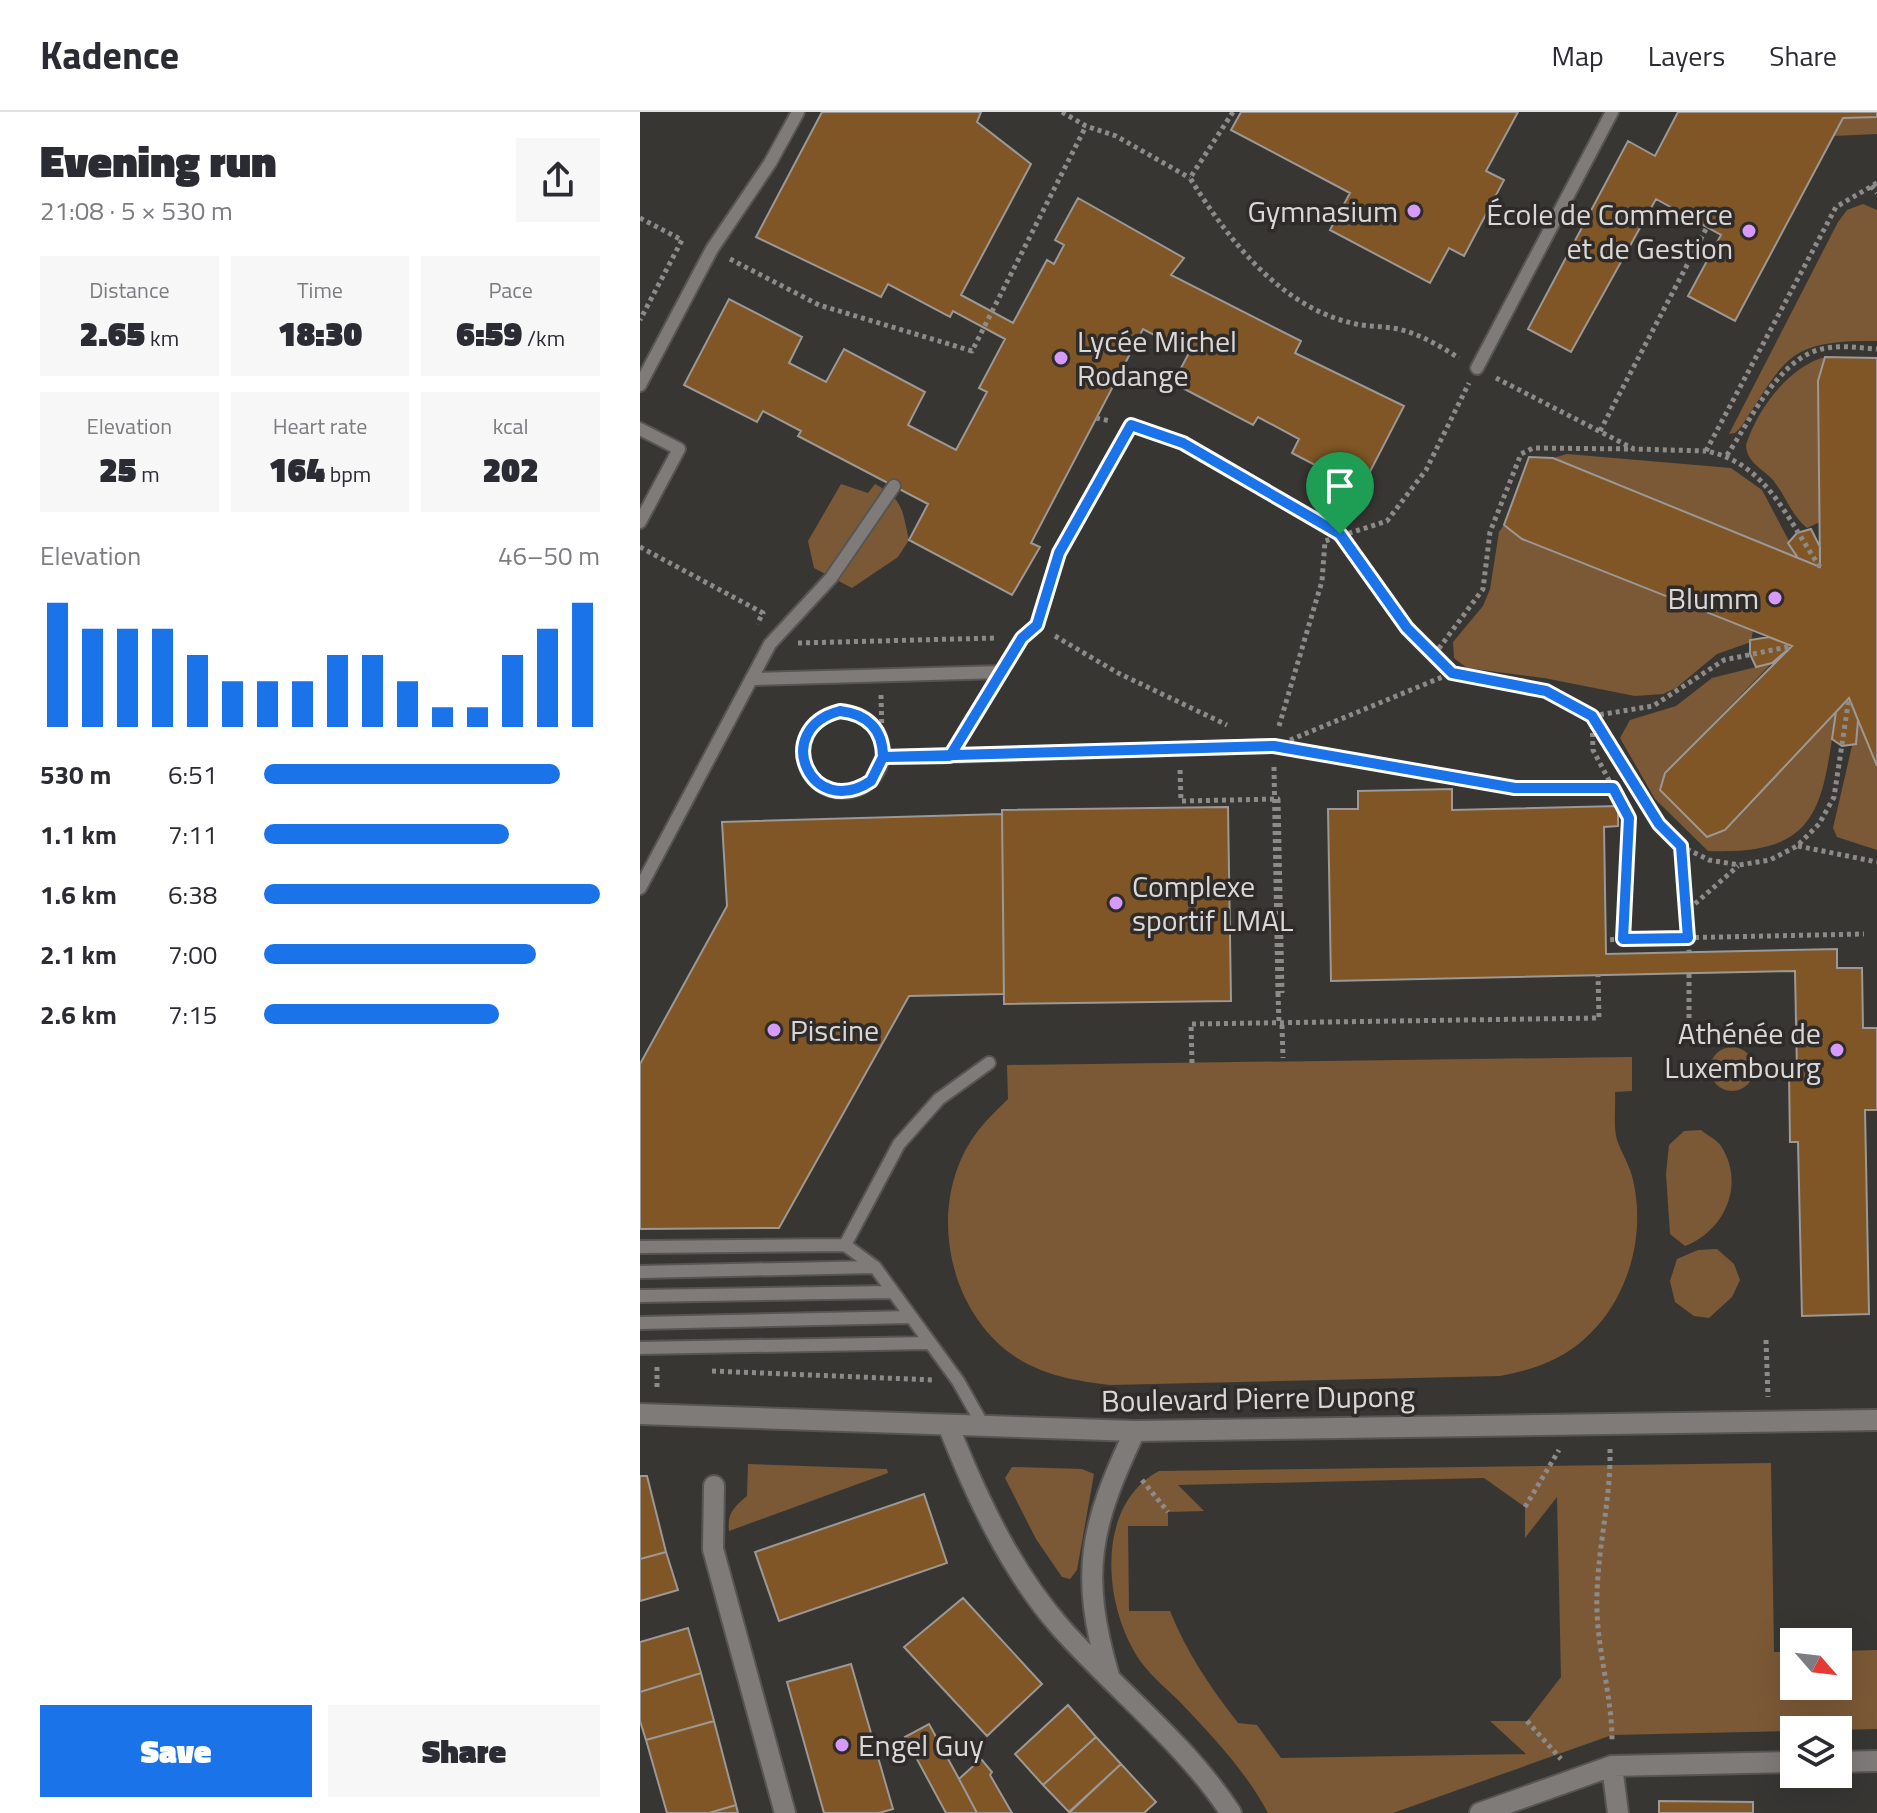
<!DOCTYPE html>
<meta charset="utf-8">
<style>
:root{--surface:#fff;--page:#f7f7f7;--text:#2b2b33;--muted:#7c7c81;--line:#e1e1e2;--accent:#1a73e8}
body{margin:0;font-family:"Titillium Web",sans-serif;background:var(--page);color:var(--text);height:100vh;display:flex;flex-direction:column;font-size:30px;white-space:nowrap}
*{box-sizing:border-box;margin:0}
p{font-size:26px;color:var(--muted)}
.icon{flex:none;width:44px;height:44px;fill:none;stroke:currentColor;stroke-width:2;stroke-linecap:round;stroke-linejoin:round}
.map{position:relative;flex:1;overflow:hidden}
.sheet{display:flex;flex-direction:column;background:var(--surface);width:640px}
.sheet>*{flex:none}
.needle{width:52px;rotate:118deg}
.controls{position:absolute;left:1140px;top:1516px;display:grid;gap:16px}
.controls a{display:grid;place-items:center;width:72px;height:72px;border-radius:0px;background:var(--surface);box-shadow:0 8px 32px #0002;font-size:40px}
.pin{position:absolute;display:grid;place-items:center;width:68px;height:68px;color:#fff;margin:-82px -34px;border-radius:50% 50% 50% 0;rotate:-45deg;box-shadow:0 0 8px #0007}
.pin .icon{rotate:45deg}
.round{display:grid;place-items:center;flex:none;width:84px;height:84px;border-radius:0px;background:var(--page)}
.overview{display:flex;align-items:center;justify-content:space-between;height:136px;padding:0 40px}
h1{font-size:44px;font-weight:800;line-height:60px}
.metrics{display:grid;grid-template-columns:repeat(3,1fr);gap:12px;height:136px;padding:8px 40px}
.metrics div{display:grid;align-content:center;border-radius:0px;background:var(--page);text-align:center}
.metrics b{font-size:34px;font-weight:800}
.metrics small{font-size:22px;font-weight:400}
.metrics p{font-size:22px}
.chart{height:224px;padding:16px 40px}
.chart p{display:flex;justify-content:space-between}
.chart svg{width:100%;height:144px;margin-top:8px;stroke:var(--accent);stroke-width:6}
.action{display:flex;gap:16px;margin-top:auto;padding:16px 40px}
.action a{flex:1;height:92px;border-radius:0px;background:var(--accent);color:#fff;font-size:32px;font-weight:800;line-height:92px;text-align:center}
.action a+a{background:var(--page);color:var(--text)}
ul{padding:0 40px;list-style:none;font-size:26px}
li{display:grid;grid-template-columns:128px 96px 1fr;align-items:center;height:60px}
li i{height:20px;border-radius:10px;background:var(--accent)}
header{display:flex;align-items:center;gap:48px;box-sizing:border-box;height:112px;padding:0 40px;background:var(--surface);border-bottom:2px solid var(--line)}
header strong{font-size:38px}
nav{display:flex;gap:44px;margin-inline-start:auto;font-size:28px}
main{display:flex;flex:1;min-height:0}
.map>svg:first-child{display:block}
</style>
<header>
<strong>Kadence</strong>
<nav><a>Map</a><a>Layers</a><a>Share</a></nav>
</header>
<main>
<section class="sheet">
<div class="overview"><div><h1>Evening run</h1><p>21:08 · 5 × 530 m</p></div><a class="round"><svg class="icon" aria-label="share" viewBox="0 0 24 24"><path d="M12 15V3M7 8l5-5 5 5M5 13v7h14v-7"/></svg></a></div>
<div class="metrics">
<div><p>Distance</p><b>2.65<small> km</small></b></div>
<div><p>Time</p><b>18:30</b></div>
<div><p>Pace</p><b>6:59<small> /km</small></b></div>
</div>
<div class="metrics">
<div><p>Elevation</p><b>25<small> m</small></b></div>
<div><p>Heart rate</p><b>164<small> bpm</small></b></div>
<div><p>kcal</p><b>202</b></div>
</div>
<div class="chart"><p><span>Elevation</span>46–50 m</p>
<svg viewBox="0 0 160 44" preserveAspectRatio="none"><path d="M5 44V6M15 44V14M25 44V14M35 44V14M45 44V22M55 44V30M65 44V30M75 44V30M85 44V22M95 44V22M105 44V30M115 44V38M125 44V38M135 44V22M145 44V14M155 44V6"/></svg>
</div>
<ul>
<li><b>530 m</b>6:51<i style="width:88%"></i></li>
<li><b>1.1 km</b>7:11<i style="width:73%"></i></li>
<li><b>1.6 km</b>6:38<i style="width:100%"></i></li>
<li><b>2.1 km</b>7:00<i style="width:81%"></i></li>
<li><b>2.6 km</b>7:15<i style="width:70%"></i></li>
</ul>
<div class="action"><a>Save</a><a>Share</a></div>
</section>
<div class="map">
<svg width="1237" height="1701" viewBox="0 0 1237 1701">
<rect width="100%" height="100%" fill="#383633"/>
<path fill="#7b5936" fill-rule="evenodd" d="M1237,5V22L1193,24L1203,6Z
M1223,92L1237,98V229C1147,228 1147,245 1101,315L1095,321L1089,322L1198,110L1207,98Z
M1185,245L1178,269L1180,410L1167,416C1151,403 1146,384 1133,368C1122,356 1107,351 1106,333C1117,298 1148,255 1185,245Z
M927,342L1091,356L1122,378L1158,446L913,346Z
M201,372L228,381L235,372C264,388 262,398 269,428L258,445L212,476L174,456L168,429Z
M864,413L882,427L1113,518L1111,530L1077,542L1036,576L1023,582L995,584L904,566L827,556L814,546L813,530L843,494L850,477L859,420Z
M1132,551L1025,661L1020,679L1068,725L1085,718L1196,600C1182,692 1182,744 1068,739L1015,687L980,626L990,608L1036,594L1072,566Z
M1218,608L1237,654V738L1197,725L1193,716Z
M1070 957a22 22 0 1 1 44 0a22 22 0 1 1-44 0Z
M992,945V979L975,980C976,995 973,1014 977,1028C982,1042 990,1054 993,1068C1010,1140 975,1226 901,1253C888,1258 874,1261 860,1264L470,1273C437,1269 406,1264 377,1246C306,1200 286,1091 335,1023C344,1010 357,998 368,987L367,953Z
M1061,1018C1067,1023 1077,1028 1081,1034C1106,1073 1084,1119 1045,1134L1030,1122L1026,1062L1029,1033L1044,1019Z
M1077,1137L1094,1152L1100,1168L1092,1185L1069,1206L1054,1204L1035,1190L1030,1169L1037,1147L1058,1138Z
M1131,1351L1134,1540H1154V1574H1198V1539L1237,1538V1617L972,1623L753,1701H628C605,1658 573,1625 540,1590C528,1578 512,1565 501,1550C463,1496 454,1394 519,1359ZM844,1366L885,1395V1426L917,1385L921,1565L887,1609H850L886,1642L641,1646L617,1613L598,1611C570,1575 547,1541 530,1499H489L488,1414H528V1400L564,1399L538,1373Z
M108,1352L247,1357L248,1361L89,1419C87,1401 94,1395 107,1384Z
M372,1355L442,1357L454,1362L437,1458L430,1467L422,1465L396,1427L365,1366Z"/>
<path fill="#805626" stroke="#9b9895" stroke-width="2" d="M182,0H341L337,10L391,52L321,183L373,211L407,148L414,152L424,133L415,128L438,86L544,146L531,163L661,229L655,241L764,294L721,377L652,341L659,327L618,305L613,313L533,271L549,241L503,217L391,431L400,435L372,483L269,428L288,392L158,324L161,319L123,299L117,310L44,273L89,187L162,225L149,251L186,270L204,237L285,280L268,313L316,338L347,280L339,276L365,227L313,199L310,205L248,172L241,185L116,125Z
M601,0H878L846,59L864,68L824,144L809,136L790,171L690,118L710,81L591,18Z
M1038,0H1237V5L1203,6L1095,209L1048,184L1081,123L1016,87L931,240L888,217L988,29L1015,44Z
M1185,245L1237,246V654L1209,586L1085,718L1067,725L1020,678L1025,661L1152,534L882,427L864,413L889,345L913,346L1180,455L1178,269Z
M1171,417L1180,435V455L1158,446L1148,431L1157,421Z
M1129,525L1152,534L1132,551L1116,555L1110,542V528Z
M1209,586L1218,608L1216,632L1202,634L1192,627L1196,600Z
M812,677V698L978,694V714L964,715L966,842L1197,837V856H1222L1223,916H1237V998H1225L1229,1202L1162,1204L1158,1030H1150L1149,960L1157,959L1155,859L691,869L688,697H718V679Z
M588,695L591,889L364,892L362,698Z
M362,702L364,882L269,884L139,1116L0,1117V952L87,794L82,710Z
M0,1364H7L26,1440L0,1447Z
M284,1382L307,1451L139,1509L115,1440Z
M26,1440L38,1478L0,1489V1447Z
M323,1486L402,1572L347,1624L264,1535Z
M48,1516L61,1561L0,1580V1530Z
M211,1552L253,1697L239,1701H184L147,1570Z
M61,1561L74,1609L6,1628L0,1609V1580Z
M428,1593L456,1625L403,1673L375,1642Z
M74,1609L96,1693L69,1701H27L6,1628Z
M289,1612L319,1667L337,1701H306L265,1625Z
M456,1625L481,1652L429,1700L403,1673Z
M341,1647L352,1660L350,1663L372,1701H337L319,1667Z
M481,1652L516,1690L504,1701H429Z
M1019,1689L1113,1690V1701H1019Z
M96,1693L98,1701H69Z"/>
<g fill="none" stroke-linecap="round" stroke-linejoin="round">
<g stroke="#575553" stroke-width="16">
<path id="service" d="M837,256L972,0
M0,273L72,137L130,51L158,0
M491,313L419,441L397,513L382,526L310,644L634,634
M0,317L39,337L0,410
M111,567L361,560
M163 640a40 40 0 1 1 80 0a40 40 0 1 1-80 0Z
M243,645L310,644
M0,776L130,532L191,466L254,374
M205,1133L259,1032L299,987L349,951
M0,1135L205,1133L235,1155L318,1269L344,1315
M0,1160L235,1155
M0,1184L253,1180
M0,1211L271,1205
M0,1236L290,1231"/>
</g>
<g stroke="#575553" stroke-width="24">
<path id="minor" d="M308,1313C336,1384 370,1458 421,1516C476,1578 545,1631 591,1701
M74,1374L73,1437L145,1701
M469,1564C439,1461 450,1414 495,1319
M1198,1650L1237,1649
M972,1654L978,1701
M840,1701L972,1654L1154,1650"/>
</g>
<g stroke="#575553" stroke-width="24">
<path id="tertiary" d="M0,1302L495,1319L1237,1308"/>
</g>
<path stroke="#8d8b89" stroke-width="5" stroke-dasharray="4 4" stroke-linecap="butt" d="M422,0L446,14L476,24L550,66
M593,0L550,66C588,127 640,196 716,212C729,215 744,214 758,217C780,222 800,234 819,246
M1231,74L1237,81
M0,106L42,128L0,208
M90,147L179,193L332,239L446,14
M856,266L994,337L1066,339
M456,306L470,309
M960,319L1067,115
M510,320L543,331L700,422L767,516L812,561
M1087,343C1111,308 1140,242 1187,236C1204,233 1220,236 1237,237
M0,435L123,501L117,512
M1180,455C1147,407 1127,351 1066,339L1196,95L1237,71
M415,524L478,561L587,613
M158,531L356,526
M794,543L843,477L850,420L881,342L893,336L993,337
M241,583L242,625
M952,604L1013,594L1084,548L1152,534
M952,605L953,638L989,706L983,827L966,828
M639,614L682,469L685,429L747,409L786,358L829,271
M650,628L812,561L906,579L952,604L1019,712L1041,734L1069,748L1099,753L1130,748L1157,734L1179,712L1194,685L1209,586
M652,637L875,676H973
M540,658L541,689L638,687L642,881
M1041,734L1049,840
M1158,734L1237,750
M1049,797L1098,754
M983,827L1224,822
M1049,862V922
M638,881L639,911
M642,913L643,946
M552,951L551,912L959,906L958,863
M1126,1228L1128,1285
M17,1255V1277
M72,1259L294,1268
M970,1337C971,1387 958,1434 957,1483C955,1533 972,1580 972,1629
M502,1368L528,1400
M885,1395L919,1338
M887,1609L921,1647"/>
<use href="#service" stroke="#7e7b78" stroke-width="12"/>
<use href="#minor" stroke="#7e7b78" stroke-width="20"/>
<use href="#tertiary" stroke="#7e7b78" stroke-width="20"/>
<path stroke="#8d8b89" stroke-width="5" stroke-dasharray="4 4" stroke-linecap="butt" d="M634,655L638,881"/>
</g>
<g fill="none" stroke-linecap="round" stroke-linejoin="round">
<g stroke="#fff" stroke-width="16">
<path id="route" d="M700,422L543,331L491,313L419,441L397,513L382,526L310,644L243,645C243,617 227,602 200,599C130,617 171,709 231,669L243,645L634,634L875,676H973L989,706L983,827L1048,826L1041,734L1019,712L952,604L906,579L812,561L767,516L700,422"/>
</g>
<use href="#route" stroke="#1a73e8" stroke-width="10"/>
</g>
<g fill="#d69bfa" stroke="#2e2b29" stroke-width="3">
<circle cx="774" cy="99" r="8"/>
<circle cx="1109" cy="119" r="8"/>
<circle cx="421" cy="246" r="8"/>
<circle cx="1135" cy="486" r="8"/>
<circle cx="476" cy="791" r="8"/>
<circle cx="134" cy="918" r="8"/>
<circle cx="1197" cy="938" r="8"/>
<circle cx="202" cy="1633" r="8"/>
</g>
<g text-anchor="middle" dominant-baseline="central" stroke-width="7" stroke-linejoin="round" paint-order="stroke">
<g font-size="30" fill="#dad8d7" stroke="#2e2b29" text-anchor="end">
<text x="758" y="99">Gymnasium</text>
<text x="1093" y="102">École de Commerce<tspan x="1093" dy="34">et de Gestion</tspan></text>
<text x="437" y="229" text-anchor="start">Lycée Michel<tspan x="437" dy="34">Rodange</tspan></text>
<text x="1119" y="486">Blumm</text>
<text x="492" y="774" text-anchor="start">Complexe<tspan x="492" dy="34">sportif LMAL</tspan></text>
<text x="150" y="918" text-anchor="start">Piscine</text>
<text x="1181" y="921">Athénée de<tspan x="1181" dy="34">Luxembourg</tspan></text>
<text x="218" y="1633" text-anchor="start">Engel Guy</text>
</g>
<g font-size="30" fill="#dad8d7" stroke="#2e2b29">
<text transform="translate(618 1286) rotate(-1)">Boulevard Pierre Dupong</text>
</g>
</g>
</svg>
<div class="controls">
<a><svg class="needle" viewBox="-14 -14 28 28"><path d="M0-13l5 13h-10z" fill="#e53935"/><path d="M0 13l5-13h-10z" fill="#7c7c81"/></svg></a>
<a><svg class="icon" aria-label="layers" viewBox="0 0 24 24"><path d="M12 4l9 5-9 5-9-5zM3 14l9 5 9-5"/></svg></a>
</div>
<div class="pin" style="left:700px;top:422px;background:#1e9e55"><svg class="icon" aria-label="arrive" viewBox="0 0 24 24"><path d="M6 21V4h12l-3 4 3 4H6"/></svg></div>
</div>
</main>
